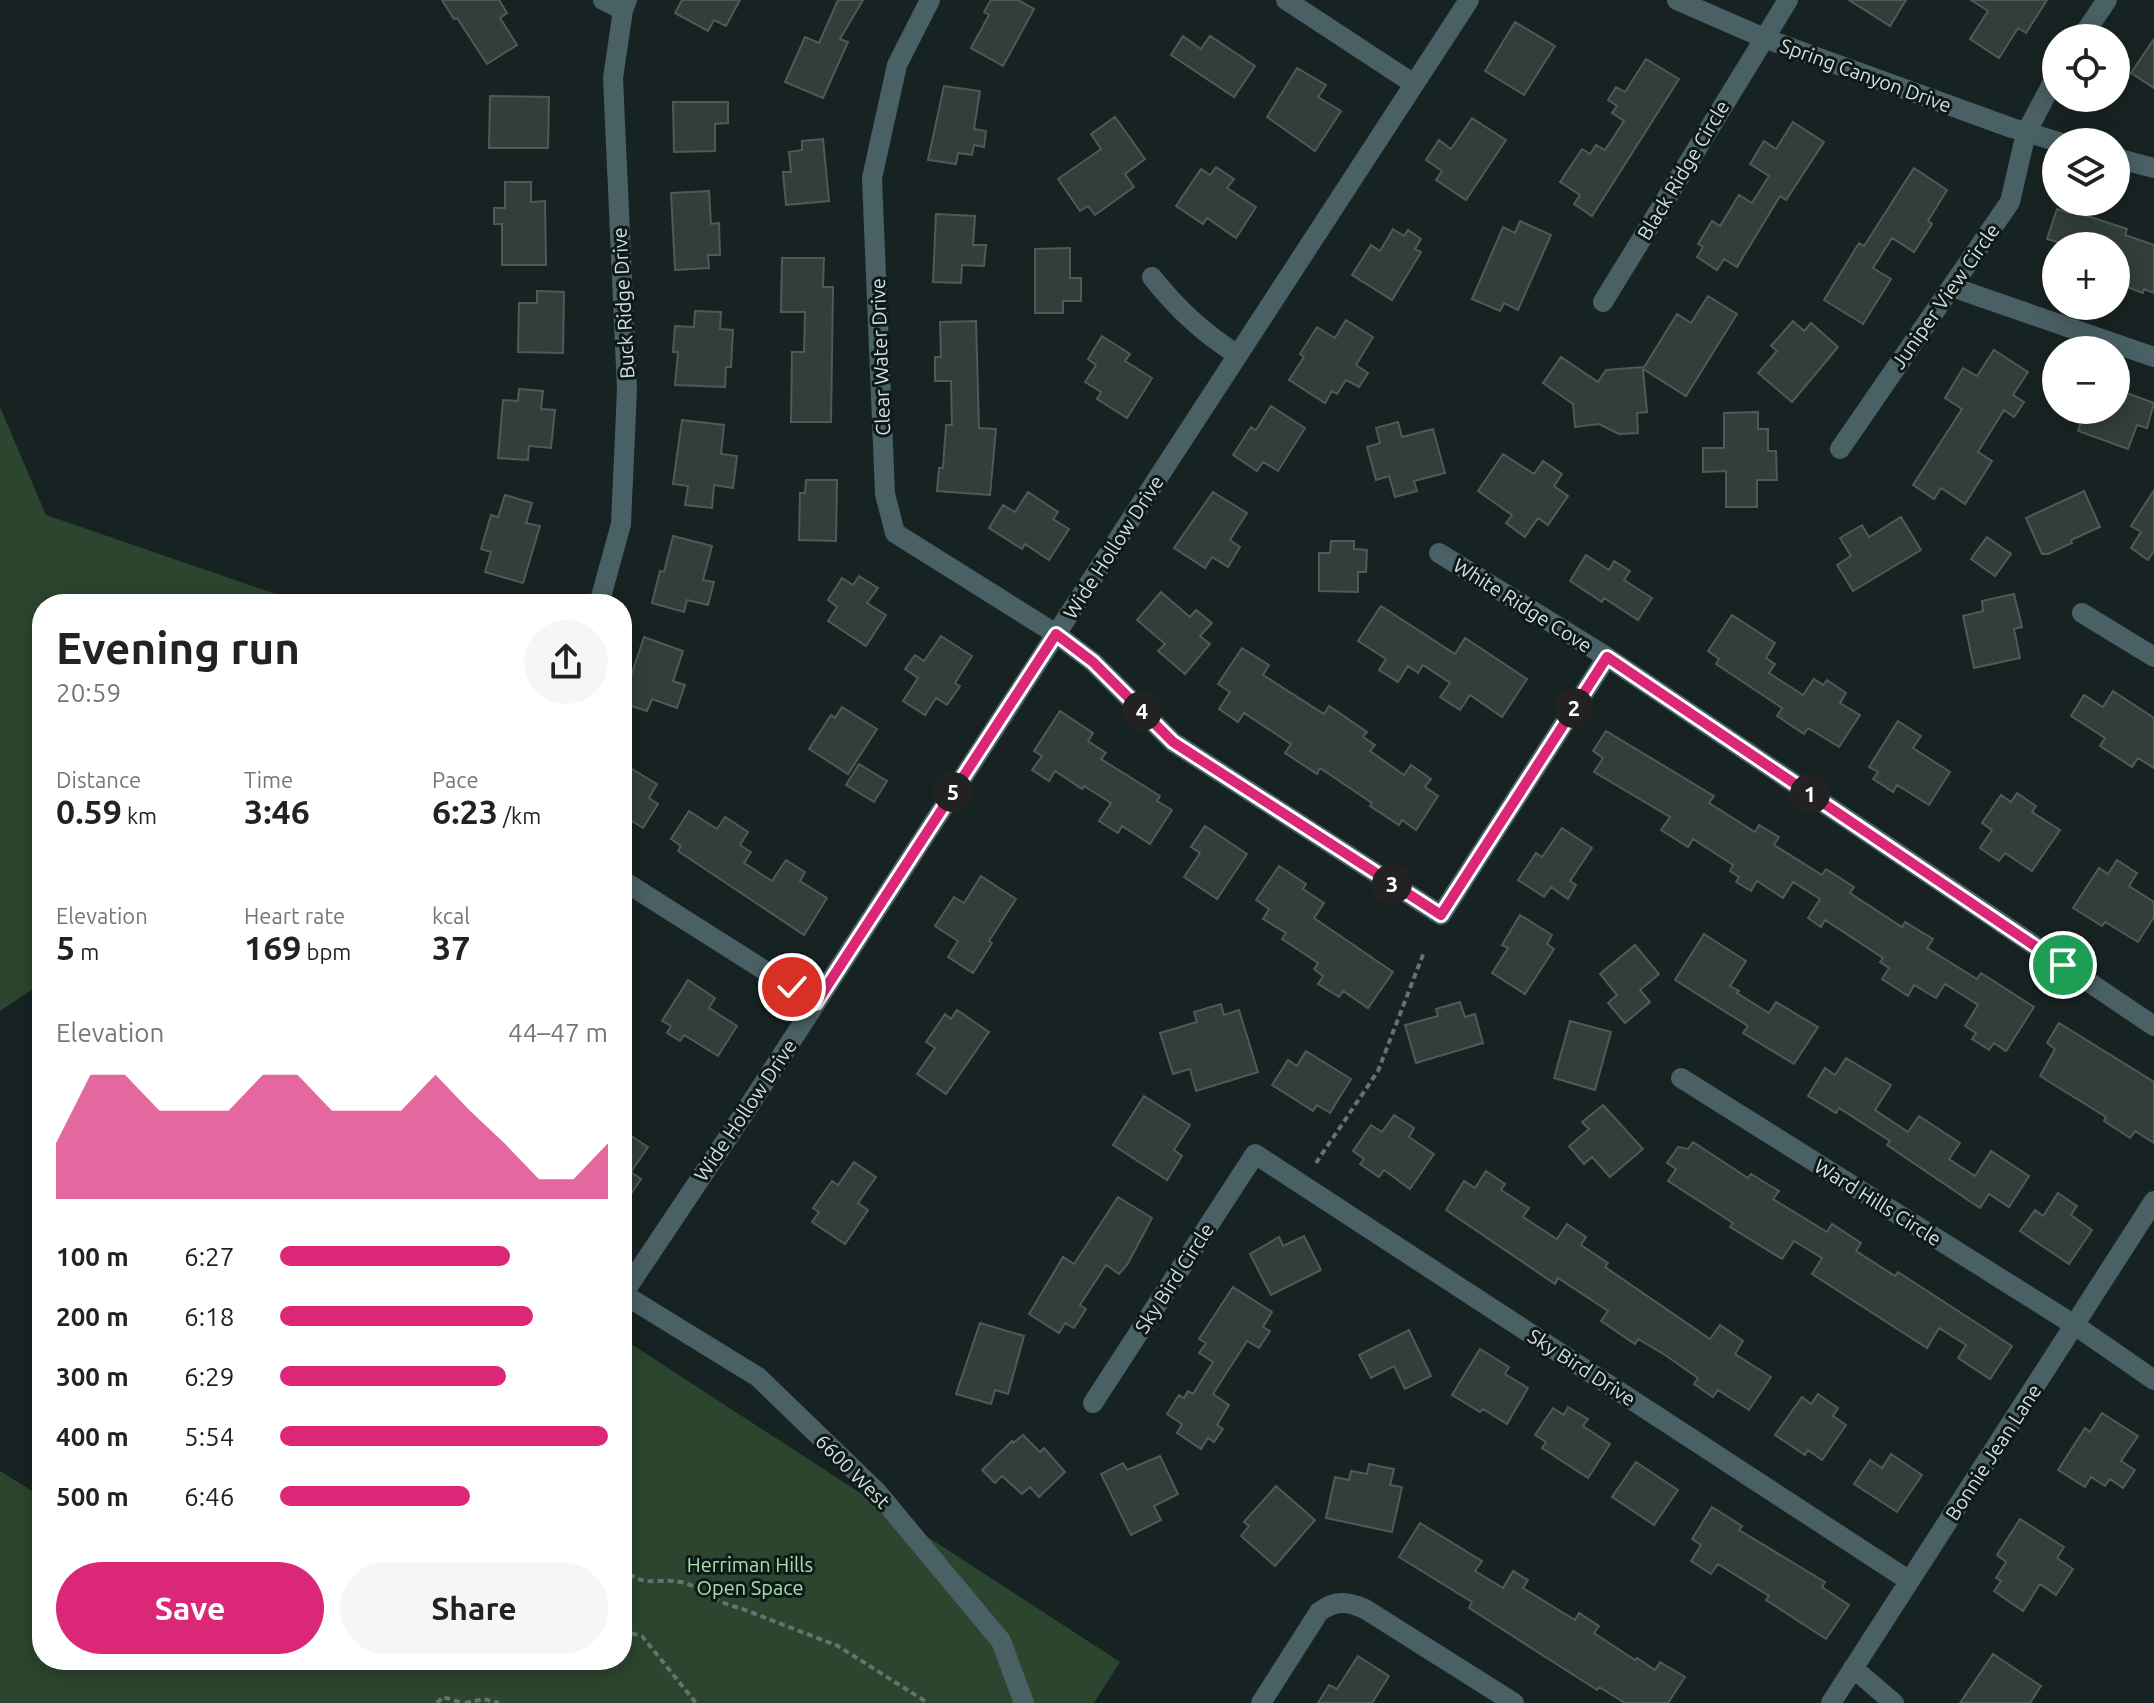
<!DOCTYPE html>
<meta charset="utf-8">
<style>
:root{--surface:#fff;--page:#f6f6f6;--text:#222;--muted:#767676;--accent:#db2777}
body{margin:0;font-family:Ubuntu,sans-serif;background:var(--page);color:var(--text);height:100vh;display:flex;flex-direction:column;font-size:30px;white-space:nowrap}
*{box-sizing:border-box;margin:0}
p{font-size:26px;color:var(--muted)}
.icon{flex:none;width:44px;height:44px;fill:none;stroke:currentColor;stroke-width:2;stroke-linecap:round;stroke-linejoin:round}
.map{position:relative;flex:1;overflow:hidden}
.details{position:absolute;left:32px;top:594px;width:600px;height:1076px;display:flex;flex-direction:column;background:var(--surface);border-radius:32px;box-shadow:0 4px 20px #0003}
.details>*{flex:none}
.controls{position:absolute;left:2042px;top:24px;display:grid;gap:16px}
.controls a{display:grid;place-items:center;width:88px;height:88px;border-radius:50%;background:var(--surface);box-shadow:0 4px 20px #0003;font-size:40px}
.pin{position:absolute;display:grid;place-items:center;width:68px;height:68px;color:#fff;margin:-34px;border:4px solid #fff;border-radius:50%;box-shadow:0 2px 8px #0007}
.km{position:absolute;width:40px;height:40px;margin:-20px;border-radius:50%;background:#222;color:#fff;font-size:22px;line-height:40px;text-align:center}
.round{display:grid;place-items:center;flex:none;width:84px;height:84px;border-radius:42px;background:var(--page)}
.overview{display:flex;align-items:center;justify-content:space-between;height:136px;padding:0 24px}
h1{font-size:44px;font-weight:600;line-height:60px}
.stats{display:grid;grid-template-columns:repeat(3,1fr);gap:12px;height:136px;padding:8px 24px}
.stats div{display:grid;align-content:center}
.stats b{font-size:34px;font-weight:600}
.stats small{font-size:22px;font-weight:400}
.stats p{font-size:22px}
.chart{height:224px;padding:16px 24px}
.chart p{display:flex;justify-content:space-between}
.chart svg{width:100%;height:144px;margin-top:8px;fill:var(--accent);opacity:.7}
.primary-button{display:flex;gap:16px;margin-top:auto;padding:16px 24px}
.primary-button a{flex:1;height:92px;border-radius:48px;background:var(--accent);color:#fff;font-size:32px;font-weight:600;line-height:92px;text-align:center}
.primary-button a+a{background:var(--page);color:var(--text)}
ul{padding:0 24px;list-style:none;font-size:26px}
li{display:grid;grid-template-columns:128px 96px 1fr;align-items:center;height:60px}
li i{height:20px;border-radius:10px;background:var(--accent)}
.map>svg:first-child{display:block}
</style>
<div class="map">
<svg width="2154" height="1703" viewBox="0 0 2154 1703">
<rect width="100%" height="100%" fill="#172322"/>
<path fill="#2b452e" d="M0,407L46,515L276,594L273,604H42V983L0,1011Z
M622,1338L1120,1662L1094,1703H0V1471L42,1497V1660H622Z"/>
<path fill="#323e39" stroke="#4e5a55" stroke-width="2" d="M442,0H499L507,13L500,18L517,45L487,64L457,18L454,19Z
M682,0H740L726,26L714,20L708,31L675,13Z
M838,0H863L840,39L848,42L823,98L785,82L805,37L819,43Z
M991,0H1018L1034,9L1003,66L971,48L989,15L984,12Z
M1849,0H1906L1890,26Z
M1971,0H2047L2026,33L2018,28L1999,58L1970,39L1988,11Z
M1515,22L1555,46L1524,95L1485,71Z
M1183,36L1201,49L1210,36L1255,66L1234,97L1171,55Z
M2154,39V88L2131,73Z
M1646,59L1679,79L1592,216L1574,204L1580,195L1560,182L1582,149L1590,154L1596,145L1605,150L1624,121L1612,113L1617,106L1608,100L1616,87L1625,92Z
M1297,68L1326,85L1318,97L1341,111L1315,151L1267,117Z
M944,86L980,91L974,129L986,131L984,147L974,145L972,155L958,153L956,164L928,160Z
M490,96L549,97L548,148H489Z
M673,102H728V123L715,124V151L674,152Z
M1115,117L1145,159L1125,174L1134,187L1095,215L1088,206L1080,211L1058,179L1101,149L1091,134Z
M1472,118L1506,140L1466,200L1436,180L1442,171L1426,160L1439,140L1451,149Z
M1793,122L1824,142L1786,200L1780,196L1737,267L1724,259L1717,270L1697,257L1703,247L1698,244L1712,221L1720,226L1739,195L1752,203L1769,176L1750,164L1764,141L1776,149Z
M823,139L829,201L786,205L783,172H791L789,152L802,150V141Z
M1216,167L1234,179L1227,188L1256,207L1236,238L1207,218L1203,224L1176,206L1201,169L1210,175Z
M1914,168L1947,190L1928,221L1932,224L1914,252L1892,238L1873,268L1891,279L1863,324L1824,300L1859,243L1864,246Z
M505,182H531V202L545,201L546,265H502V224H494V208H505Z
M709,191L711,224L719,223L720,255H708L709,268L675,270L671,193Z
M2057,209L2071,213L2072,211L2127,229L2125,235L2154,245V293L2144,289L2143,293L2116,283V246H2060L2061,243L2047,239Z
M936,214L975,216L973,245H986L984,266L962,265L961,283L933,282Z
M1520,221L1551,235L1518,310L1504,303L1500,311L1472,299L1503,227L1515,233Z
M1393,229L1404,236L1408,230L1421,239L1415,249L1421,252L1392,300L1352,275L1371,245L1380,251Z
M1070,248V278H1081V301H1063V313H1035V249Z
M782,258H824L823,287H833L831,422H791L792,352H804L805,312H781Z
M537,291L564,292L563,353L518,352L519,303H537Z
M1708,296L1737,314L1686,396L1643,369L1647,412L1637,413L1638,433L1619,434L1599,424L1575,427L1573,404L1543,383L1561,357L1598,382L1606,370L1643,367V369L1677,314L1691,323Z
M695,311L721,312L720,329L733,330L731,367H726L725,387L675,385L678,352H673L675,326L694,327Z
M1346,320L1373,337L1356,365L1368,373L1359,387L1346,380L1337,394L1332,391L1325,403L1289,380L1304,357L1300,354L1317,327L1335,338Z
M976,321L979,428L996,429L990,495L937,491L939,468H943L946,425H952L951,381H935V357H941L940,322Z
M1793,321L1804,331L1811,323L1838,347L1792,402L1758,373L1777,351L1771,346Z
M1102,336L1130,354L1125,361L1152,378L1127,418L1097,399L1101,392L1085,382L1096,365L1088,359Z
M1994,350L2028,372L2013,395L2024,402L2014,417L2004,410L1978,452L1992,461L1965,504L1941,488L1934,499L1913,485L1962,409L1945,398L1963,368L1977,376Z
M519,389L543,391L541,409L555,410L551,448L529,446L528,460L498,458L503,400L518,401Z
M2127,393L2154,403L2147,428L2137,425L2128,449L2078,431L2085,410H2116V399L2124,402Z
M1271,406L1305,428L1278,471L1263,462L1257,471L1233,455L1251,427L1256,430Z
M1758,412V429H1768V451H1776L1777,480H1757V507H1726V471L1703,472V448H1724V413Z
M682,420L724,425L721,454L737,456L733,488L714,485L712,508L685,505L688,486L673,484Z
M1398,422L1402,437L1433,429L1445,473L1414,481L1417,491L1395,497L1389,476L1376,480L1367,447L1380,443L1376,428Z
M1503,454L1534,474L1543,461L1562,474L1554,486L1568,496L1548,525L1538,518L1525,537L1506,523L1512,515L1478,491Z
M806,480H837L836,541L799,540L800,493H805Z
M2154,490V551L2148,560L2131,548L2141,532L2131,526Z
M2084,491L2100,527L2071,540L2072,543L2048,554H2042L2026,518Z
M1028,492L1058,512L1053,519L1069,529L1049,560L1025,544L1022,549L989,528L1003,505L1015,512Z
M1213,492L1247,513L1230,540L1240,547L1228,567L1212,557L1205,568L1174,548Z
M505,495L532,503L526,523L540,526L523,583L485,572L491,552L481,549L491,515L498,517Z
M1901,517L1921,550L1853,591L1837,565L1851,556L1840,538L1862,525L1869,537Z
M673,536L712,546L703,580L714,582L708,605L687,600L684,612L652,603L660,571L664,572Z
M1987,537L2011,554L1995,576L1971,559Z
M1331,541H1354V549L1367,550L1366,572H1358V592L1319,591V553H1330Z
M1586,555L1609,570L1614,561L1630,571L1624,580L1652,598L1638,620L1604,598L1602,602L1570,581Z
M859,576L878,588L867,603L886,615L866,646L828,621L837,607L828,600L842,578L853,585Z
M1161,592L1190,617L1196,610L1212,623L1200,636L1210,644L1185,674L1158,651L1165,644L1137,620Z
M2014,594L2022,627L2014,629L2020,658L1974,668L1963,616L1983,611L1982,601Z
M1381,606L1455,654L1465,638L1527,679L1502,717L1470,695L1460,710L1440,697L1450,683L1423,665L1418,673L1408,666L1398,682L1379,670L1386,659L1358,641Z
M1732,615L1775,643L1766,658L1775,664L1769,673L1803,695L1814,679L1823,685L1827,680L1846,693L1840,703L1860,715L1839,747L1808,728L1804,734L1777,716L1782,708L1716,664L1719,659L1708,651Z
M941,636L972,656L955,683L960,686L947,705L936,698L925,715L903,701L918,678L905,669L915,655L924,661Z
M644,637L683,651L673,681L685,685L677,708L652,699L647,711L622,703Z
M1242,648L1269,665L1263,675L1324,714L1329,706L1367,732L1363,737L1375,745L1370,751L1404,775L1411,765L1431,779L1425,787L1438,796L1416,830L1402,820L1399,825L1370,806L1372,803L1320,768L1317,774L1285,753L1291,744L1244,713L1238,722L1219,709L1230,692L1218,684Z
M2113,691L2154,718V768L2138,758L2132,767L2100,746L2105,738L2071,716L2084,695L2103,707Z
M842,707L877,729L848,774L809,749L831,715L835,718Z
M1060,711L1093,733L1088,741L1106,753L1101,759L1160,796L1157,801L1172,810L1150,844L1122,826L1118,833L1099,821L1111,803L1084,786L1082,789L1055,771L1049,781L1032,770L1042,756L1034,751Z
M1898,721L1921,736L1913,748L1950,772L1929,805L1897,785L1893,792L1873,779L1878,772L1869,767Z
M1606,731L1714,796L1709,803L1755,832L1759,825L1779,837L1774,845L1822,875L1826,869L1854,887L1850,893L1902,927L1905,922L1933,939L1927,948L1977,979L1981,973L2034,1007L2006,1051L1994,1043L1989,1050L1972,1039L1976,1033L1965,1026L1978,1005L1945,984L1936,998L1914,985L1908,996L1882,979L1889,968L1880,962L1883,958L1825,920L1821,927L1808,918L1820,899L1793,882L1783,898L1757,881L1751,891L1736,882L1739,877L1730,871L1733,865L1693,839L1688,847L1661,830L1670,817L1594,772L1603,758L1593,751Z
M622,763L657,784L649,798L658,804L643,828L622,815Z
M859,764L887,781L874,802L846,785Z
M2017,793L2036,806L2032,812L2060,830L2032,871L2005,853L1999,861L1980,848L1992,830L1982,823L2001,795L2011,802Z
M689,811L717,829L725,817L748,832L740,845L751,852L744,863L772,881L786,860L805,872L800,881L827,898L804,935L678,851L681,846L671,839Z
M1205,826L1247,854L1217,899L1184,877L1200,853L1191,847Z
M1562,828L1592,848L1570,881L1576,885L1568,899L1551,887L1544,897L1518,880L1536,853L1542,857Z
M2117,860L2137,873L2129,886L2154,902V917L2138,942L2105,922L2102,926L2073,908L2099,868L2108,874Z
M1279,866L1306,884L1303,889L1324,903L1314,918L1393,972L1368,1008L1343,991L1339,997L1318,984L1323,976L1314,969L1318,963L1282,939L1286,933L1263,919L1269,909L1256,900Z
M981,876L1016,899L989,941L992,943L973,973L948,957L958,941L935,926L954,897L964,903Z
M1520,915L1552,935L1547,944L1554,949L1525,994L1492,973L1508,948L1502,945Z
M1704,934L1746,961L1730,986L1739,991L1737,993L1769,1013L1776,1002L1818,1027L1794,1064L1743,1033L1748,1026L1675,980Z
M1635,945L1659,974L1640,990L1650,1002L1625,1023L1608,1003L1617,995L1600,974Z
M688,980L715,998L709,1008L737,1026L718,1056L684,1035L680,1041L667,1033L671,1026L662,1021Z
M1460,1002L1465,1017L1475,1014L1483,1043L1416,1063L1405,1025L1438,1016L1436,1009Z
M1221,1004L1224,1015L1239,1010L1258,1072L1196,1091L1190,1069L1173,1074L1160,1033L1197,1022L1194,1012Z
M957,1010L989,1032L946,1094L917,1074L935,1048L926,1042L945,1014L951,1019Z
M1570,1021L1611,1032L1595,1090L1554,1078Z
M2059,1023L2154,1082V1143L2135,1131L2130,1138L2104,1121L2106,1117L2040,1076L2055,1049L2047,1043Z
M1306,1051L1351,1079L1330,1113L1317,1105L1313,1111L1272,1085L1288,1060L1297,1066Z
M1846,1058L1891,1085L1875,1110L1908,1132L1919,1116L1960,1143L1949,1159L1975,1176L1991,1151L2029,1176L2009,1207L1989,1194L1980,1208L1887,1145L1890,1141L1839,1108L1836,1113L1808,1096L1825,1068L1835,1075Z
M1144,1096L1190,1125L1174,1150L1182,1156L1167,1180L1113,1145Z
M1603,1105L1643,1149L1610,1177L1592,1157L1584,1164L1569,1146L1589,1129L1582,1122Z
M1394,1115L1414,1128L1409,1137L1434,1154L1410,1189L1384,1170L1379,1177L1360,1164L1364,1159L1353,1151L1371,1125L1382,1132Z
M622,1130L648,1147L631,1172L641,1179L622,1207Z
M1693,1142L1748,1178L1751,1174L1779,1191L1773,1199L1827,1232L1832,1224L1861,1243L1856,1251L1895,1276L1898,1272L2012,1346L1990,1379L1958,1358L1966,1345L1939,1328L1927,1348L1812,1274L1822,1258L1794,1241L1782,1259L1730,1227L1733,1223L1668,1181L1676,1169L1667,1163L1678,1147L1688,1149Z
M854,1162L876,1177L858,1203L868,1210L845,1244L812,1222L819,1212L813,1208L832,1181L838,1185Z
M1486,1171L1505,1184L1501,1190L1529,1208L1523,1217L1557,1239L1567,1224L1586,1237L1581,1245L1608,1263L1605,1267L1710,1339L1720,1325L1743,1341L1735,1354L1771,1377L1749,1410L1718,1390L1713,1397L1694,1384L1698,1378L1665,1355L1638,1339L1635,1344L1601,1321L1608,1311L1558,1278L1555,1284L1446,1210L1464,1181L1475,1188Z
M2058,1193L2077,1206L2071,1215L2092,1230L2069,1264L2020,1231L2035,1210L2043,1216Z
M1118,1197L1152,1218L1127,1265L1119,1274L1106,1265L1080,1305L1086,1309L1074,1328L1065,1323L1059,1333L1029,1314L1063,1257L1074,1264Z
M1304,1236L1321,1270L1271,1295L1250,1254L1279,1237L1283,1246Z
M1233,1287L1272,1312L1263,1327L1270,1331L1259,1348L1247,1341L1213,1394L1229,1405L1217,1425L1223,1429L1214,1442L1208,1438L1201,1449L1177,1433L1182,1424L1167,1414L1179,1395L1184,1398L1188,1391L1193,1394L1213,1362L1199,1353L1206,1343L1199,1339Z
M980,1323L1024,1336L1008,1394L995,1390L991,1404L956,1394Z
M1409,1330L1431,1376L1405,1389L1394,1366L1371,1378L1359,1355Z
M1480,1349L1509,1367L1505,1374L1528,1388L1507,1424L1483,1409L1480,1412L1452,1395Z
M1818,1394L1838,1408L1833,1416L1846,1425L1822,1460L1808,1450L1805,1455L1775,1435L1802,1397L1811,1404Z
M1568,1407L1588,1419L1583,1426L1610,1444L1588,1478L1542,1448L1546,1442L1535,1435L1553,1408L1564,1415Z
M2102,1413L2138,1436L2121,1461L2135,1470L2123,1488L2110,1479L2105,1486L2091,1477L2085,1487L2058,1470L2085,1428L2090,1432Z
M1023,1435L1040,1452L1044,1448L1065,1472L1039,1497L1030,1487L1022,1494L1002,1476L995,1483L982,1470L1012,1441L1013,1443Z
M1891,1454L1922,1475L1897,1512L1854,1484L1870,1460L1882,1468Z
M1160,1456L1178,1494L1154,1506L1161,1520L1131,1535L1101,1474L1123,1463L1127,1470Z
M1636,1462L1678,1490L1654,1525L1612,1497Z
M1369,1464L1394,1469L1390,1485L1402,1487L1392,1532L1326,1518L1335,1477L1349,1480L1351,1471L1367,1474Z
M1276,1486L1315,1520L1275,1566L1241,1536L1249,1526L1244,1522Z
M1712,1507L1742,1526L1739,1530L1825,1582L1822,1587L1849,1605L1826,1639L1766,1600L1769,1596L1718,1564L1711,1574L1691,1561L1701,1545L1692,1539Z
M2020,1519L2064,1547L2057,1558L2073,1569L2056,1595L2040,1584L2023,1611L1994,1591L2001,1581L1996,1578L2006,1562L1997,1555Z
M1420,1523L1482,1561L1475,1571L1503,1588L1513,1571L1528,1580L1523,1588L1575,1620L1579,1613L1599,1626L1594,1633L1635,1660L1637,1658L1655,1670L1660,1662L1685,1677L1668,1703H1625L1599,1687L1597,1690L1469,1608L1472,1602L1399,1557Z
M1993,1654L2041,1686L2030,1703H1960Z
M1358,1656L1389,1676L1372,1703H1318L1329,1685L1337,1689Z"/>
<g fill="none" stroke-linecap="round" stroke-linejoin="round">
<path stroke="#677170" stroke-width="4" stroke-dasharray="6 4" stroke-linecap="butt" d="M1316,1163L1378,1071L1424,952
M622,1567C644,1590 655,1577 681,1582C701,1587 716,1603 740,1608L838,1646L928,1703
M622,1631L642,1636L696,1703
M437,1703L443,1697L463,1703
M465,1703L484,1699L499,1703"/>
<path stroke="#496065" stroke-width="20" d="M603,0L623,10
M930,0L897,65L872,178L885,494L895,533L1056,634L1093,662L1173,742L1441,915L1607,657
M1286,0L1414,84
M1677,0L1764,38L2012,128L2059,142
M2081,38L2107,0
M2116,158L2154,168
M1152,277C1177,309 1204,334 1238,355
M1952,287L2154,357
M1603,302L1788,0
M1840,449L2010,202L2026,133L2056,76
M1439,553L1607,657L2154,1026
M599,604L621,524L627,389L613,78L623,10L627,0
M2082,613L2154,657
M622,880L816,1003
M1681,1078L2076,1326L2154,1380
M1093,1403L1255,1154L1908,1580
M1853,1668L1894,1703
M1024,1703L1001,1641L877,1492L758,1377L623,1294L745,1112L1469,0
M1261,1703L1319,1612C1335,1600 1347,1601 1365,1609L1514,1703
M1831,1703L2154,1201"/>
</g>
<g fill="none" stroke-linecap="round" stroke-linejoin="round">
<g stroke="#fff" stroke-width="16">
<path id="route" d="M792,987L816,1003L1056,634L1093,662L1173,742L1441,915L1607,657L2063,965"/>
</g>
<use href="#route" stroke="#db2777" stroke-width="10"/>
</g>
<g text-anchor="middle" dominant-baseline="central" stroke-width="6" stroke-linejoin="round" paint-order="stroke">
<g font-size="20" fill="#d7dfde" stroke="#0e1a19">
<text transform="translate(1866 75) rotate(20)">Spring Canyon Drive</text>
<text transform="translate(1683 170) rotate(-59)">Black Ridge Circle</text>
<text transform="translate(1945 296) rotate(-55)">Juniper View Circle</text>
<text transform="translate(623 303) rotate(-93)">Buck Ridge Drive</text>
<text transform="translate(880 357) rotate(-92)">Clear Water Drive</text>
<text transform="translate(1113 547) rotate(-57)">Wide Hollow Drive</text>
<text transform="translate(1523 605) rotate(32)">White Ridge Cove</text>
<text transform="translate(745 1110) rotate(-56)">Wide Hollow Drive</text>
<text transform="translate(1878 1202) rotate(32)">Ward Hills Circle</text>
<text transform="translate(1174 1278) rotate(-57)">Sky Bird Circle</text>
<text transform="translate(1582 1367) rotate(33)">Sky Bird Drive</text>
<text transform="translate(1993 1452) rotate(-57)">Bonnie Jean Lane</text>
<text transform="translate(853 1471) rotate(45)">6600 West</text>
</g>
<g font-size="20" fill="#a5e0ab" stroke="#0e1a19">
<text x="750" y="1564">Herriman Hills<tspan x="750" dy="23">Open Space</tspan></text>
</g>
</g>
</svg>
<div class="controls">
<a><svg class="icon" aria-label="locate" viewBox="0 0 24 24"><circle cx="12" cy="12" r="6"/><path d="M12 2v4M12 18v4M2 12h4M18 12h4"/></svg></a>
<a><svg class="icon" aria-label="layers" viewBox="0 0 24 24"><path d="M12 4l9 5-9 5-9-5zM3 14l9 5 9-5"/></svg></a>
<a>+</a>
<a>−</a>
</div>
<div class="pin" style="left:2063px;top:965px;background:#1e9e55"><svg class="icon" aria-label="arrive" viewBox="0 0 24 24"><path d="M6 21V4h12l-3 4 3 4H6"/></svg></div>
<div class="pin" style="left:792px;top:987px;background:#d93025"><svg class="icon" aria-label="check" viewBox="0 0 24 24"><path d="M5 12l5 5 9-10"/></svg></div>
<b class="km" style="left:1810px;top:794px">1</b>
<b class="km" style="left:1574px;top:708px">2</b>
<b class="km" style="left:1392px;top:884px">3</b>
<b class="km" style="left:1142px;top:711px">4</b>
<b class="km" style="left:953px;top:792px">5</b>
<section class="details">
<div class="overview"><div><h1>Evening run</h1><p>20:59</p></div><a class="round"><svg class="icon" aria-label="share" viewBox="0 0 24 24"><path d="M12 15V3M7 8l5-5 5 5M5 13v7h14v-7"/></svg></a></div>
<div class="stats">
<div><p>Distance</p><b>0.59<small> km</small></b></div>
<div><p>Time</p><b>3:46</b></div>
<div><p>Pace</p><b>6:23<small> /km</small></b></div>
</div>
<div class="stats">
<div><p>Elevation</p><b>5<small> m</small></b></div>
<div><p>Heart rate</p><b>169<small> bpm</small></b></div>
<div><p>kcal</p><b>37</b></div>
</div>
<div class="chart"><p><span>Elevation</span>44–47 m</p>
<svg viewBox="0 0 160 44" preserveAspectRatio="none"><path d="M0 44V27L10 6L20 6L30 17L40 17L50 17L60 6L70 6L80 17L90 17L100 17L110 6L120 17L130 27L140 38L150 38L160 27V44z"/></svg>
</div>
<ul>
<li><b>100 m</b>6:27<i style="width:70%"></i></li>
<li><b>200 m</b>6:18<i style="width:77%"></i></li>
<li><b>300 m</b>6:29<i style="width:69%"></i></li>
<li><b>400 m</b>5:54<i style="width:100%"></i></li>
<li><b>500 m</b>6:46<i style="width:58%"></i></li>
</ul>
<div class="primary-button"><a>Save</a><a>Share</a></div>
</section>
</div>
